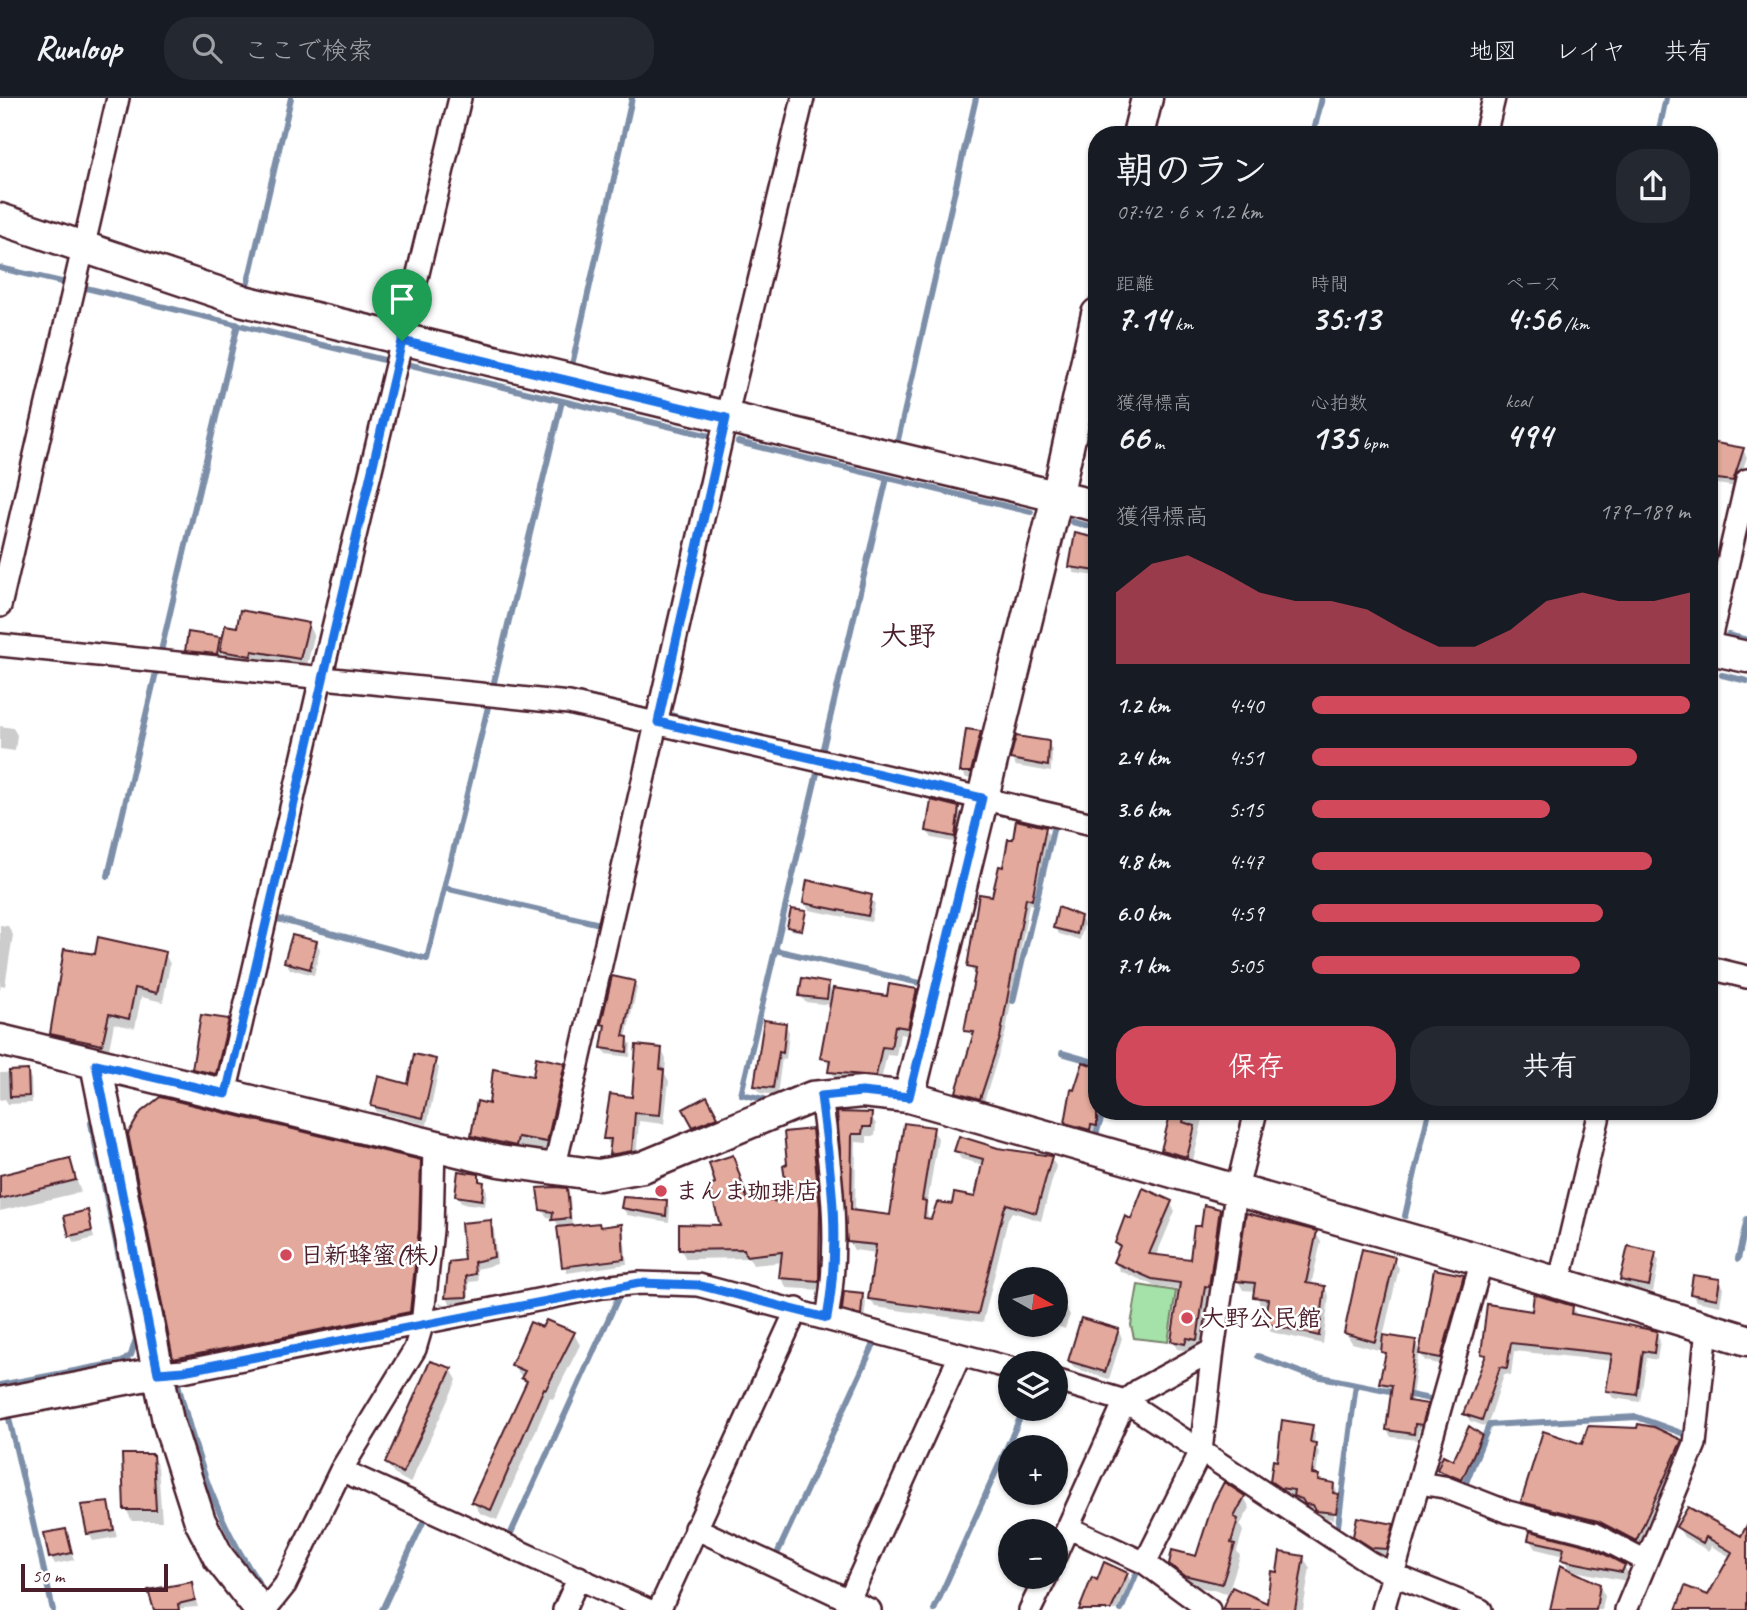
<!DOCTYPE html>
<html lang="ja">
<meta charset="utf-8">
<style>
:root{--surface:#171b24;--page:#242831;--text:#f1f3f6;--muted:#9ea1a6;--line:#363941;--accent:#d1495b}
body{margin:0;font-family:Caveat,"Klee One",sans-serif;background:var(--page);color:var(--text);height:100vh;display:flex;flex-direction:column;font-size:26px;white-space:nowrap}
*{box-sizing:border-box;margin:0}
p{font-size:23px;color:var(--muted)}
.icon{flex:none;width:38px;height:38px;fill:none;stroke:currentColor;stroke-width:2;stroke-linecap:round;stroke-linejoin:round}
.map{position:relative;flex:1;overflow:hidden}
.panel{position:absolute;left:1088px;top:28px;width:630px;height:994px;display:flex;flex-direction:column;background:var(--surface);border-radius:28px;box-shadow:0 2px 5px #0004}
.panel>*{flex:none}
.needle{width:46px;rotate:98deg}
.fabs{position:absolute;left:998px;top:1169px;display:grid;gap:14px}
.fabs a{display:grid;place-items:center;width:70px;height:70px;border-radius:50%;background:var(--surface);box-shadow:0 2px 5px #0004;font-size:35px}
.scale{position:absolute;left:21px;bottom:18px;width:147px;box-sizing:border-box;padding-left:7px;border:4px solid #4a1f2b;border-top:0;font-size:19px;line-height:24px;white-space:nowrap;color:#4a1f2b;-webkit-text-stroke:5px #fff;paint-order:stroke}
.pin{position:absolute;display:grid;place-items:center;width:60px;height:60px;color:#fff;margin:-72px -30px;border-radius:50% 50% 50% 0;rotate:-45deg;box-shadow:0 0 7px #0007}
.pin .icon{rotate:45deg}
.round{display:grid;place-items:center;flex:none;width:74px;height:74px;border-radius:28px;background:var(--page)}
.summary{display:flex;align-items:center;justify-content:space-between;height:119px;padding:0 28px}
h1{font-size:38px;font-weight:600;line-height:52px}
.metrics{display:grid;grid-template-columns:repeat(3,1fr);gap:10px;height:119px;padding:7px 28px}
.metrics div{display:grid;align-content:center}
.metrics b{font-size:35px;font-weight:600}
.metrics small{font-size:19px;font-weight:400}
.metrics p{font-size:19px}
.chart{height:196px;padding:14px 28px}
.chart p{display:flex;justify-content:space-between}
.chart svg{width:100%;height:126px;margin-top:7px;fill:var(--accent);opacity:.7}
.primary-button{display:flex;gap:14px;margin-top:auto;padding:14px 28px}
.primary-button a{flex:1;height:80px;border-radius:28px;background:var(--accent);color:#fff;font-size:28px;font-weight:600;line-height:80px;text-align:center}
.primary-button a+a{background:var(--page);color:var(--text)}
ul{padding:0 28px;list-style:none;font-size:23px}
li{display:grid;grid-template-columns:112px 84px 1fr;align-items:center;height:52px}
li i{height:18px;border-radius:9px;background:var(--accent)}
header{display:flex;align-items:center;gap:42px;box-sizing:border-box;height:98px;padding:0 35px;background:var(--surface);border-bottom:2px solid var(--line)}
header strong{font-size:33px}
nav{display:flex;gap:38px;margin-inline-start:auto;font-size:24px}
.search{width:490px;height:63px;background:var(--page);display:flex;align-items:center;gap:18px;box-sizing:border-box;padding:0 24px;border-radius:28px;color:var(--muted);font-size:26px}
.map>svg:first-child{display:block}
</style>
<header>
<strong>Runloop</strong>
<div class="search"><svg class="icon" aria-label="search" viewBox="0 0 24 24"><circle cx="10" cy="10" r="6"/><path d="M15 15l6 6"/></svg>ここで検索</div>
<nav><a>地図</a><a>レイヤ</a><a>共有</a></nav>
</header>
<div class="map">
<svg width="1747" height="1512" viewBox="0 0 1747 1512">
<rect width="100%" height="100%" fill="#fff"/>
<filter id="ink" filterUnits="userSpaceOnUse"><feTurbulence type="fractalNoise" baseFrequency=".0143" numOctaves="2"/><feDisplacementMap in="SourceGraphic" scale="14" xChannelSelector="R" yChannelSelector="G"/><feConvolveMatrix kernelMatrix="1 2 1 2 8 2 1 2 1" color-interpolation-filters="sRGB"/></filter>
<g filter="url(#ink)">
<path fill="#a5e2a9" stroke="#78806a" stroke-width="2" d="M1138,1187L1176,1193L1168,1244L1134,1240L1131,1227Z"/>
<path fill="#0003" d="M1710,352H1743L1747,359L1737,389L1710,385Z
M1076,437L1097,441V478L1074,475L1071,468Z
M308,527L314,538L306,572L228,564L222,553L220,562L191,559L187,552L218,541L223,548Z
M0,628L13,630L17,637L15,653L0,651Z
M980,635L984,642L975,680H966L962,673Z
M1048,645L1052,652L1051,674L1016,668L1012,661Z
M958,710L962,717L958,745L932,740L927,733Z
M1045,730L1049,737L1036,808L1029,806L1006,933L983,1007L962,1001L958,994L974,940L966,932L976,877L969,869L1005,771Z
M870,799L875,806L871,824L809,812L805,805Z
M805,815L803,834L790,832L789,829Z
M1080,819L1084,826L1080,842L1059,836L1055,829Z
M0,827L8,828L13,837L5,888L1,887L0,892Z
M1093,841H1097V859L1090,855Z
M316,844L320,851L314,877L290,871L286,864Z
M165,856L170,866L163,904L141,899L135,930L114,926L108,956L58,946L52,936L96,858Z
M634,884L637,890L626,940L631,946L630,959L606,956L603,950L606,931L603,926Z
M828,887L833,896L889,900L916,893L921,902L913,938L900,936L896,958L887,957L880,986L835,983L831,969L822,959L831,907L805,904L801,897Z
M228,923L232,930L220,983L198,977L194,970Z
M785,927L789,934L786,961L782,960L777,997L760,995L756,988Z
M661,951L666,961L665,976L669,983L664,1026L639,1023L636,1062L616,1066L611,1057L612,1050L605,1040L633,1001Z
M434,963L439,970L427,1027L377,1014L373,1007L409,988Z
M1084,966L1097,970V1013H1104L1100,1035H1095L1094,1040L1071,1033L1067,1025Z
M564,967L570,977L552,1054L523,1049L521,1057L479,1049L473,1038L534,980Z
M27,974L31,981L32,1005L8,1006L5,1001L0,1002V975Z
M706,1001L721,1026L699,1035L686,1012Z
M1152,1013H1205L1192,1067L1168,1060L1163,1052L1171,1019Z
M1223,1013H1243L1242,1019Z
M839,1016L870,1017L876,1026L875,1038H867V1045L856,1044L855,1114L891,1119L932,1031L938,1040L927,1108L928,1123L953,1108L976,1101L983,1067L961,1061L956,1053L997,1052L1051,1060L1056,1068L1041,1123L1012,1114L1008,1121L983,1224L875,1209L870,1200L877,1155L854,1152L849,1143Z
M811,1033L817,1042L824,1121L823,1192L787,1190L781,1180L783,1164L753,1167L749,1160L686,1161L681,1152L723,1129L717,1086L732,1059L749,1102L783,1106L789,1097V1068Z
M69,1062L81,1094L0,1113V1079Z
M419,1063L428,1078L418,1228L183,1274L175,1260Z
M478,1078L487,1093L485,1108L461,1105L457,1097Z
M566,1092L570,1099L572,1127L563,1128L564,1131L621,1128L624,1134L627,1166L567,1175L559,1129L554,1120L546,1119L542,1111Z
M666,1104L670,1111L669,1124L627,1117L623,1110Z
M1170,1105L1175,1113L1156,1158L1191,1163L1202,1130L1219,1112L1224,1120L1213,1196H1209L1201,1249L1191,1248L1190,1253L1177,1251L1173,1243L1181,1192L1158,1189L1120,1173L1115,1164L1121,1151L1117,1145L1132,1123Z
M87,1114L94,1140L75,1145L71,1138Z
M490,1124L494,1131L497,1166L477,1171L478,1183L469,1184V1205L453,1206L457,1212L443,1215L439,1205L451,1207L447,1200Z
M1316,1135L1321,1144L1311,1187L1324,1189L1329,1198L1323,1246L1271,1234L1266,1225L1269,1208L1260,1207L1256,1193L1243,1192L1238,1183Z
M1655,1156L1659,1163L1653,1194L1626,1189L1622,1182Z
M1393,1161L1399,1170L1383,1239L1415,1244L1421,1255L1462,1179L1467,1186L1444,1267L1425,1263L1419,1252L1411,1305L1427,1307L1430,1314L1425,1333L1419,1332L1417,1342L1391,1339L1387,1332L1393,1293L1385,1291L1381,1285L1387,1261L1382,1253L1352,1245L1346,1235Z
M1719,1183L1723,1190L1720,1208L1696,1203L1692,1196Z
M862,1196L866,1204L864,1223L847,1218L843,1211Z
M1055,1205L1066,1210L1070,1217L1065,1231L1054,1227Z
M1572,1209L1577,1217L1656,1235L1660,1243L1657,1262L1647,1260L1640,1304L1613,1300L1608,1292L1612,1263L1514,1253L1511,1277L1504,1276L1487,1329L1470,1323L1465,1315L1486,1261L1483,1255L1533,1215Z
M543,1231L574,1236L580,1247L553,1301L550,1300L497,1422L480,1415L473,1404L527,1286L513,1267Z
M1118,1233L1122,1240L1109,1281L1074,1270L1070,1263Z
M451,1271L457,1282L410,1385L394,1376L387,1365Z
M1311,1329L1315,1336L1314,1346L1319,1354L1316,1378L1322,1385L1333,1386L1337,1393L1342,1405L1339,1422L1340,1402H1336L1334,1421L1322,1420L1318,1413L1299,1405L1295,1398L1276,1390L1272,1383L1279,1365Z
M1481,1338L1485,1345L1466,1388L1443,1379L1438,1372L1454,1364Z
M1681,1343L1687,1353L1642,1452L1528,1413L1522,1403L1583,1348Z
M152,1358L158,1369L162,1423H132L126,1411Z
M1244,1399L1250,1410L1240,1427L1243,1433L1237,1453L1240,1458L1228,1495L1192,1488L1177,1477L1170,1466L1197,1460Z
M108,1405L117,1439L93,1443L89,1435Z
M1393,1427L1397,1434L1390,1458L1377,1457L1360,1445L1355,1438Z
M1678,1429L1747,1444V1512H1678L1709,1499L1731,1459L1711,1448L1709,1453L1684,1439Z
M65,1433L74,1462L55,1466L51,1459Z
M1532,1435L1624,1468L1630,1478L1627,1483L1569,1472L1564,1458L1536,1451L1530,1441Z
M1303,1459L1310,1470L1303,1512H1227L1268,1508L1279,1476Z
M1127,1476L1131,1483L1117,1512H1081L1098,1484Z
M191,1486L198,1509L155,1512Z
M1599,1487L1605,1498L1602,1512H1547Z"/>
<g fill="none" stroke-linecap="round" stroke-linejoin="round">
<path stroke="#7b8ea8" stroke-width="6" d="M1313,37L1322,0
M1658,37L1666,0
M0,170L66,185
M248,184L291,0
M82,189L384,262
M411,267L710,338
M572,267L632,0
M738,344L1031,414
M897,346L976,0
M1072,424L1097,430
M1728,537L1747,542
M1722,577L1747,583
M579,597L643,612
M670,617L709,627
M108,778L238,226
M445,790L600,826
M278,821L427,861L562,303
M775,852L920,885
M1013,903L1053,732
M1062,955L1097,965
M764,1001L741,996L887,380
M1094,1041L1104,1013
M1405,1118L1429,1013
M1738,1161L1747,1121
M1258,1258L1302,1275L1356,1286
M178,1286C198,1363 215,1420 260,1487
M0,1287L122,1264L131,1257L136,1241L91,1025
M8,1316L53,1512
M1465,1387L1489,1327L1637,1319L1687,1337
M1338,1428L1356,1286L1435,1302
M511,1435L618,1200
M777,1456L874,1246
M382,1512L425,1420
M934,1512L1024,1311
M1121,1512L1138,1472"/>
</g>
<path fill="#e2a99c" stroke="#4a1f2b" stroke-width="2" d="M1710,344L1744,350L1733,383L1710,380Z
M1075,435L1097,440V473L1069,469Z
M240,512L309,525L300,561L252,553L251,558L220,553L225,527L237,529Z
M188,534L220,539L217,556L185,553Z
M966,631L981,633L971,674H960Z
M1016,638L1049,643L1048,668L1010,661Z
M931,702L959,709L955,739L926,733Z
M1016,722L1046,729L1032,802L1026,800L1000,940L980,1001L956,994L974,934L964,933L976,871L967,869L979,796L992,798L999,768L1003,769L1008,741H1013Z
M807,782L872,797L868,818L803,805Z
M1058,809L1081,818L1077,836L1053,830Z
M791,811L806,813L802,832L787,829Z
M292,837L317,843L310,871L284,864Z
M98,839L166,854L157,895L135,890L129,921L109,916L102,947L50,936L64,851L95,856Z
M612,878L635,883L623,938L628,939L627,954L601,950L605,927L601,926Z
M802,880L829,885L827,901L799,898Z
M889,886L917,891L908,930L895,928L891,950L882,949L876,978L828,974L830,962L820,960L833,890L887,898Z
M201,917L229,921L216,976L192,971Z
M764,922L786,925L783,955L779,954L773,990L754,988Z
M636,947L662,950L660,971L664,972L660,1017L635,1015L632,1053L609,1057L611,1041H603L610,996L632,999Z
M414,956L436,961L423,1020L371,1008L378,978L408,986Z
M536,959L565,965L547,1044L518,1039L516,1048L471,1038L477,1003L489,1006L493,971L533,978Z
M1083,964L1097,969V1028L1091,1027L1090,1032L1065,1025L1071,991L1074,992Z
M28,972L29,998L10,999L9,973Z
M707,998L718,1019L693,1029L683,1011Z
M160,999L421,1062L419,1131L410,1214L173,1261L128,1036L141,1014Z
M1171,1013H1185L1183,1024L1195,1028L1187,1059L1161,1052Z
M837,1014L872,1015L871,1029H863L862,1036H852L851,1112L890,1117L904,1025L934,1029L922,1102L926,1103L924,1120L931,1121L937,1104L952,1106L954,1095L975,1099L983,1061L954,1053L959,1038L998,1050L1052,1058L1036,1115L1007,1106L1004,1111L978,1216L868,1201L876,1147L847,1144Z
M812,1031L820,1110L819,1183L779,1180L782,1154L746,1158L744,1151L679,1152V1126L720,1127L709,1088L715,1085L709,1065L733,1057L747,1100L781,1104L780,1095H787L783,1068L787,1066L784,1034Z
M70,1060L76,1082L0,1101V1077Z
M458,1073L479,1076V1083L484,1084L482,1102L455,1098Z
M555,1089L567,1090L570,1120L552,1122L553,1114L540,1112L537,1090Z
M1143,1090L1172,1103L1149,1156L1190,1161L1194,1128H1201L1204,1107L1220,1111L1209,1189L1205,1188L1197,1242L1187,1240L1185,1246L1171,1243L1180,1185L1152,1181L1113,1164L1120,1148L1115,1145L1125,1118L1131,1121Z
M623,1099L667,1102L666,1118L621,1110Z
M88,1112L92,1133L69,1138L64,1118Z
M1246,1115L1317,1133L1306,1185L1325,1188L1319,1238L1264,1225L1268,1201L1253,1199L1255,1185L1236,1183Z
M491,1122L494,1159L474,1164L475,1176L466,1178L467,1199L445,1200L449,1164L464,1162L461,1125Z
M599,1125L600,1129L622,1126L624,1161L562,1169L557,1129Z
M1628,1148L1656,1154L1649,1188L1620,1182Z
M1362,1151L1395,1159L1375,1244L1344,1235Z
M1434,1171L1464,1177L1441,1260L1419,1256Z
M1693,1177L1720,1181L1717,1201L1690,1196Z
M844,1193L863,1195L861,1217L842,1212Z
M1534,1196L1573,1208L1572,1216L1657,1233L1654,1255L1643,1253L1637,1297L1606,1293L1612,1256L1511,1245L1507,1270L1500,1269L1482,1322L1463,1316L1486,1257L1481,1256L1487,1206L1532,1213Z
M1081,1220L1119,1231L1105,1274L1068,1263Z
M546,1222L575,1234L546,1291L544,1290L491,1412L471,1404L527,1283L521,1280L525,1273L511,1267L530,1224L542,1229Z
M1383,1237L1416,1242L1408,1303L1428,1306L1422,1327L1415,1326L1414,1336L1386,1332L1392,1287L1379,1285L1386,1255L1381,1254Z
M430,1263L452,1270L403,1375L385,1365Z
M1282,1322L1313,1327L1310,1344L1316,1345L1312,1376L1319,1377L1318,1382L1334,1385L1333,1395L1339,1396L1336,1415L1316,1413L1313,1407L1305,1406L1302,1401L1293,1398L1294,1392L1280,1390L1270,1383L1273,1362L1277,1363Z
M1638,1326L1654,1329L1682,1342L1636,1443L1598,1423L1521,1404L1543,1333L1582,1346L1588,1328L1637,1330Z
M1469,1328L1482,1337L1462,1382L1437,1372L1443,1357L1453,1362Z
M122,1356H153L156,1412H124Z
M1224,1384L1245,1398L1234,1419L1238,1421L1231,1445L1235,1446L1222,1486L1184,1477L1169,1466L1172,1452L1196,1458L1213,1405Z
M109,1404L114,1432L87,1436L81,1407Z
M1688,1409L1741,1438L1747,1427V1512H1676L1685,1488L1708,1497L1732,1454L1706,1439L1703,1445L1676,1429Z
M1357,1419L1394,1426L1387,1451L1372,1450L1353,1438Z
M66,1431L72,1455L49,1460L44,1435Z
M1530,1433L1589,1448L1625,1467L1622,1474L1561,1462L1564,1450L1528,1442Z
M1280,1454L1304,1458L1295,1512H1222L1232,1489L1267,1505L1271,1473L1277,1474Z
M1104,1464L1128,1475L1111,1512H1079L1092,1479L1097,1482Z
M1560,1467L1600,1486L1596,1512H1550Z
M192,1484L195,1502L178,1506L179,1512H154L148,1492Z"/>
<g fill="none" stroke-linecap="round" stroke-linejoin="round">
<g stroke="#4a1f2b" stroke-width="26">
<path id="street" d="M1485,37L1494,0
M0,508L118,0
M1710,541L1747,382
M0,547L569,605L1097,727
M1710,870L1747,879
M225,996L321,580L460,0
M821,998C831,1076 841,1143 827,1220
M434,1047L432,1132L422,1227L415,1251L341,1372L648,1512
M554,1072L723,333L803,0
M1559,1186L1600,1013
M157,1275L183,1273L602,1189L640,1185L698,1187L1010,1270
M1055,1282L1125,1303L1369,1464L1392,1476L1481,1512
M1419,1385L1444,1389L1508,1414L1594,1436L1644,1462
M695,1430L870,1512
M1069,1430L1145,1465
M1055,1458L1125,1303L1139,1292L1213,1252L1236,1095L1256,1013
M849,1502L960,1257
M265,1512L285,1487L341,1372
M564,1512L579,1479
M659,1512L797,1211
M1030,1512L1046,1479
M1209,1512L1145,1465L1201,1353L1213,1252
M1383,1512L1482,1162
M1626,1512L1695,1346L1707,1230"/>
</g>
<g stroke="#4a1f2b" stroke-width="35">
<path id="secondary" d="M1138,37L1147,0
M0,121L244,203L1097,408
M1710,551L1747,559
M0,942L499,1063L599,1077L643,1069L812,999L862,994L909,999L1482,1162L1747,1242
M96,966L168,1323L200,1423L219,1460L260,1512
M909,999L1057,399L1097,216
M0,1305L157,1275"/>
</g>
<use href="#street" stroke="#fff" stroke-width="21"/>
<use href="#secondary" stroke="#fff" stroke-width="30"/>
</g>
</g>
<g fill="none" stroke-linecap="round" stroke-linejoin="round" filter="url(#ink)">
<g stroke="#fff" stroke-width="14">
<path id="route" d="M402,243L726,320L658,624L982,700L909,999L862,994L821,998C831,1076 841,1142 827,1220L698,1187L640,1185L183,1273L158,1275L96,966L226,996Z"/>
</g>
<use href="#route" stroke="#1a73e8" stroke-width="9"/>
</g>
<g fill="#d1495b" stroke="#fff" stroke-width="2.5">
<circle cx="661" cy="1093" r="7"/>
<circle cx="286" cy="1157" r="7"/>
<circle cx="1187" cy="1220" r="7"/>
</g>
<g text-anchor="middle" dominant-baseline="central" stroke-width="5" stroke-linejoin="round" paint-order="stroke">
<g font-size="24" font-weight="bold" fill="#4a1f2b" stroke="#fff" text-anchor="start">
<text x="675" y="1093">まんま珈琲店</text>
<text x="300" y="1157">日新蜂蜜(株)</text>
<text x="1201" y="1220">大野公民館</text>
</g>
<g font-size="28" font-weight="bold" fill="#4a1f2b" stroke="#fff">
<text x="908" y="537">大野</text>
</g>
</g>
</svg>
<div class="fabs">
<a><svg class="needle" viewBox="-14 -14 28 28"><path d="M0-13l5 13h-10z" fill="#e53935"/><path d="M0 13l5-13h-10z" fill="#9ea1a6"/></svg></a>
<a><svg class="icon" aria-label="layers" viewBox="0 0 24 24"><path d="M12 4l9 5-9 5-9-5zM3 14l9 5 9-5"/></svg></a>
<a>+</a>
<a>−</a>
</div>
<div class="scale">50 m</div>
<div class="pin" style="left:402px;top:243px;background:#1e9e55"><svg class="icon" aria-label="arrive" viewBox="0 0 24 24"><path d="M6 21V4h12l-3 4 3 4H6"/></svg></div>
<section class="panel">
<div class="summary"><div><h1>朝のラン</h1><p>07:42 · 6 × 1.2 km</p></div><a class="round"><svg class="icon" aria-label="share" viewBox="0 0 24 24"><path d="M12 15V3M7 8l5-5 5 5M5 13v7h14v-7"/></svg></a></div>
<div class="metrics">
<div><p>距離</p><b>7.14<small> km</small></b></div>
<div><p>時間</p><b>35:13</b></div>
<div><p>ペース</p><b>4:56<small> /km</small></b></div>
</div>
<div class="metrics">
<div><p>獲得標高</p><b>66<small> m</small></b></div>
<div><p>心拍数</p><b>135<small> bpm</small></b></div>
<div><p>kcal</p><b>494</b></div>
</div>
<div class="chart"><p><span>獲得標高</span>179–189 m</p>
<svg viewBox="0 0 160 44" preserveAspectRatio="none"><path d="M0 44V19L10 9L20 6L30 12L40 19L50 22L60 22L70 25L80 32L90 38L100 38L110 32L120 22L130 19L140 22L150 22L160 19V44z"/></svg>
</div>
<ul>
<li><b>1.2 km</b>4:40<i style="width:100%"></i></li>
<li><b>2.4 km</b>4:51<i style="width:86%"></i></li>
<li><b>3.6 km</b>5:15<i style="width:63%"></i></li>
<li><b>4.8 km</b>4:47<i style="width:90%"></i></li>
<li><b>6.0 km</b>4:59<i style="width:77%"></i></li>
<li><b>7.1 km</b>5:05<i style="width:71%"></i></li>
</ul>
<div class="primary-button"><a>保存</a><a>共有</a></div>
</section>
</div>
